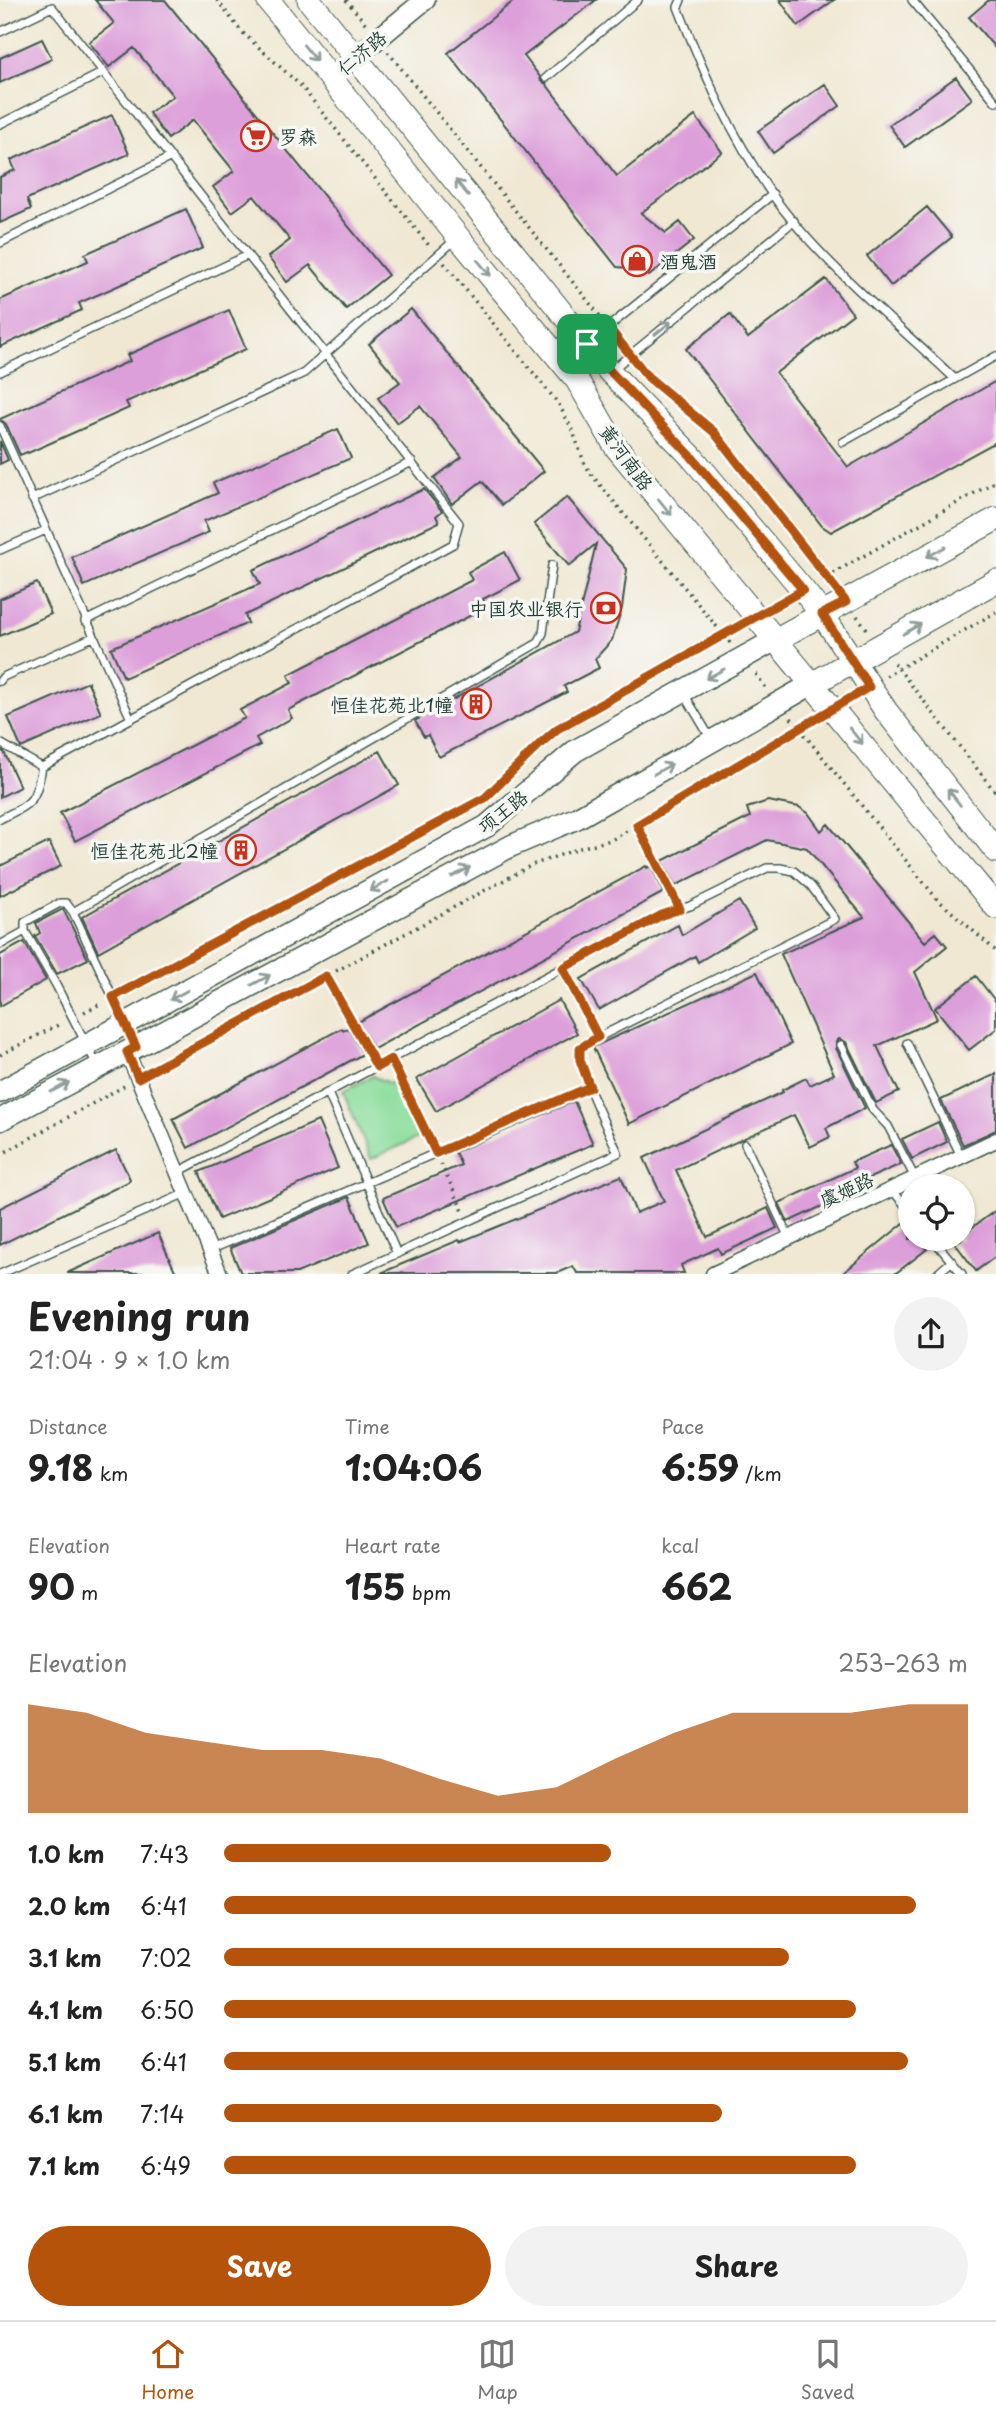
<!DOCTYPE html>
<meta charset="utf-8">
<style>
:root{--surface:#fff;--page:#f2f2f2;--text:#222;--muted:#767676;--line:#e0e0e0;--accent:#b45309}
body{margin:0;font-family:"Playpen Sans","LXGW WenKai TC",sans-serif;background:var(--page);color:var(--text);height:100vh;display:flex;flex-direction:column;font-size:26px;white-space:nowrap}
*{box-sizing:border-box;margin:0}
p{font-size:23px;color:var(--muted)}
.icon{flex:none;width:38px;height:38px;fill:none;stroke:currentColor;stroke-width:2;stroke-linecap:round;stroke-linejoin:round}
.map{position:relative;height:1274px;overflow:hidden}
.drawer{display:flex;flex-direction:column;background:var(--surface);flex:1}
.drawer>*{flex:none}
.buttons{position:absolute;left:898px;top:1174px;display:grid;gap:14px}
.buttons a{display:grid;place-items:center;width:77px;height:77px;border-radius:50%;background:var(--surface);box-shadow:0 2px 5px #0004;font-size:35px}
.pin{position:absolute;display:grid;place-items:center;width:60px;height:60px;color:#fff;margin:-30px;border-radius:14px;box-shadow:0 4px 10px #0006}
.round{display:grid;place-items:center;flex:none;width:74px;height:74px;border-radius:37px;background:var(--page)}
.overview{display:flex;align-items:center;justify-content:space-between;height:119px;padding:0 28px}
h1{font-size:38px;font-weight:700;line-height:52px}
.figures{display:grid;grid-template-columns:repeat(3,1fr);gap:10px;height:119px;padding:7px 28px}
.figures div{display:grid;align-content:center}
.figures b{font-size:35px;font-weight:700}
.figures small{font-size:19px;font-weight:400}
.figures p{font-size:19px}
.chart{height:196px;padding:14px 28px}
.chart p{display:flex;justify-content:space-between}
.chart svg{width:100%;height:126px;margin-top:7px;fill:var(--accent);opacity:.7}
.action{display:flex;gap:14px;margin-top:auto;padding:14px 28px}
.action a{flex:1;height:80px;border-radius:42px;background:var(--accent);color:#fff;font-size:28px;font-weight:700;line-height:80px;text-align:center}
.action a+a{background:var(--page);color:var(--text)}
ul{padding:0 28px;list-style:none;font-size:23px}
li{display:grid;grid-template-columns:112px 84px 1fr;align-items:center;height:52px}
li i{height:18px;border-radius:9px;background:var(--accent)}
.dock{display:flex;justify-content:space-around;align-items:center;height:98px;border-top:2px solid var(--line);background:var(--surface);font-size:19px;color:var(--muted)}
.dock a{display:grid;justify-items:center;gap:4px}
.dock .current{color:var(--accent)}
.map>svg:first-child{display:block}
</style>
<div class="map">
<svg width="996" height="1274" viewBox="0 0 996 1274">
<rect width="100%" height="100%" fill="#f6f6f2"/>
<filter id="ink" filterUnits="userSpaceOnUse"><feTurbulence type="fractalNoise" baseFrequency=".0143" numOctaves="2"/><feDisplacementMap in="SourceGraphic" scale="14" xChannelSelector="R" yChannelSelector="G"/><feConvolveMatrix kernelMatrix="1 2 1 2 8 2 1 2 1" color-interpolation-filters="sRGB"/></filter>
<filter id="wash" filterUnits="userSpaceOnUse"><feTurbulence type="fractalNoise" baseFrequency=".00686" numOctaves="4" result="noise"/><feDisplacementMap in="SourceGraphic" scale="28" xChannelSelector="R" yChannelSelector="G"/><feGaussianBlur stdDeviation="1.57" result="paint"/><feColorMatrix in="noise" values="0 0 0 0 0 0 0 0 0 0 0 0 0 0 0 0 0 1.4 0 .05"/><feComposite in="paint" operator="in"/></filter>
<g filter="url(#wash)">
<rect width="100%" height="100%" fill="#f0e8d3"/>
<path fill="#8dde9e" stroke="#568e69" stroke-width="2" d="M372,1076L396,1086L420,1137L371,1159L343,1091Z"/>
<g id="blocks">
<path fill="#dd9fda" d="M95,0H165L388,275L346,309L310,265L287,282L268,257L290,240L254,196L232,212L213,187L234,171L193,120L168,139L149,113L173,96L134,48L109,67L89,42L114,23Z
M515,0H596L524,56L540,77L541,81L546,84L617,176L695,116L722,152L641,213L666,233L680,222L694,240L649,276L639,269L617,267L448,53Z
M780,0H834L798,26Z
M989,0H996V49L969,17Z
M42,39L52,59L0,83V58Z
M956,77L972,99L905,147L889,125Z
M825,84L840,106L773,153L758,131Z
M112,115L129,154L27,199L31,209L0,223V177L15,170L11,160Z
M927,207L952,237L891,286L867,256Z
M186,209L203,248L79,303L82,310L0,347V300L88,261L85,254Z
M826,279L853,314L776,373L848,467L996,381V442L831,532L822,526L686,349L730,314L748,338Z
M411,309L544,471L502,505L482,481L452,504L434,478L462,457L420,406L397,423L378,398L400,382L369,344Z
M229,310L246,349L126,402L129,408L28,453L27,452L20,455L6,424L0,419L130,361L127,355Z
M338,429L351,458L204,521L209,532L84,586L72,557L218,493L213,483Z
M0,441L8,460L0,464Z
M424,489L442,511L436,516L439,522L245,615L248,623L124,678L111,648L260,584L253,570Z
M567,497L627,569L622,608L612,640L595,659L599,668L564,686L567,692L439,757L428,735L424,737L415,721L575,632L596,544L569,566L534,524Z
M505,552L520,580L483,599L487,607L288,710L292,718L256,738L260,745L75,841L60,813L245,718L240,710L292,683L288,675L472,580L468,572Z
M37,583L51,614L0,636V599Z
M88,682L101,713L21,748L8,717Z
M0,750L4,752L20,787L0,797Z
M380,751L399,785L98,952L82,917Z
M768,801L799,807L808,813L821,831L828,824L925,942L936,933L947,946L915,972L937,1019L877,1046L899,1092L876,1103L846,1042L839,1039L836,1042V1048L865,1108L826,1128L830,1137L810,1147L794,1115L676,1170L707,1237L768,1208L777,1228L721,1254L718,1248L681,1265L684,1273H577L573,1266L557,1273H381L459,1240L460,1242L621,1176L636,1213L664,1201L644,1158L783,1092L782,1090L806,1078L810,1085L834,1074L781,954L864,917L807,848L767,840L675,886L662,861L750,817L747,808Z
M49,842L61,866L0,896V866Z
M646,866L647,868L651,866L664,892L374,1049L358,1022Z
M739,901L755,928L698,962L695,956L599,1010L581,979L678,925L682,935Z
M63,909L88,959L57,974L35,936L40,933L36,923Z
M24,942L46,980L0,1006V955Z
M757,972L791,1044L629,1124L593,1047Z
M976,976L996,1002V1029L969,1050L935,1008Z
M559,1000L577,1033L436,1111L417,1079Z
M342,1028L343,1030L348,1028L363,1054L188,1148L173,1119Z
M996,1074V1130L963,1145L941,1100Z
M574,1101L593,1144L396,1227L383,1198L461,1165L455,1152Z
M318,1121L338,1168L219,1219L199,1172Z
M938,1122L947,1142L912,1159L902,1139Z
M891,1145L901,1164L854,1185L857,1190L788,1222L779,1203L855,1168L852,1162Z
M116,1150L130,1179L128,1182L0,1245V1208Z
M349,1197L369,1243L297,1273H241L230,1248Z
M996,1210V1256L976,1271L954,1242L962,1239V1235Z
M910,1218V1239H919L927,1249L896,1273H843Z
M158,1233L176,1273H67Z"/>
</g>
</g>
<g filter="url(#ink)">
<use href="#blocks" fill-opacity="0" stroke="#3e574c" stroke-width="2"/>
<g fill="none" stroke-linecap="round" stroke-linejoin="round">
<g stroke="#3e574c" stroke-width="10">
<path id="service" d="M681,0L678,7C704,74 730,133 771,193C818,260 895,322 955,379
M912,0L996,102
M0,32L52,7L459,523L453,544L42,767C35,803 32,803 0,819
M546,78L638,0
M0,124L104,72
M0,243L171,157
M591,341L773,194
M613,369L794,221
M0,372L248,255
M0,426L131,719
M843,442L996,356
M32,499L304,373L455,240
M0,550L46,530
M85,621L412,462
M0,681L3,677L93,637
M683,692L711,739
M0,743L42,767
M637,825L680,909
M25,931V922L60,903H66L73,912
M0,945L25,931L56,985L98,1067
M325,976L377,1067
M907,1043L961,1156
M135,1044L73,912L538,643L543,633L552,565
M841,1045L873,1110L888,1126L915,1178
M391,1059L436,1153
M328,1093L397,1254
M745,1144L789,1238
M178,1172L662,915L690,906L767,868H780L794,871L811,886L835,919L587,1043L580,1048C580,1078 606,1124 618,1153L352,1274
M892,1190L910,1211
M933,1239L962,1274
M210,1250L590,1087
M0,1274L186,1193
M937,1274L952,1261"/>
</g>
<g stroke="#3e574c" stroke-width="17">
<path id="minor" d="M127,1052L220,1274
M713,1274L996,1140"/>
</g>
<g stroke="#3e574c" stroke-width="22">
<path id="tertiary" d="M330,78L425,0"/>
</g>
<g stroke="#3e574c" stroke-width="24">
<path id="secondary" d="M0,1092L487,826L575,751L775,640
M0,1120L511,846L577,818L812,684"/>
</g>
<g stroke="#3e574c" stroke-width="25">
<path id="primary" d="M268,0L458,237L577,380L616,447L996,907
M309,0L609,371L691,456L803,590L822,614L886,711L996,851
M775,640L996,519
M812,684L996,581"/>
</g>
<path stroke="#3e574c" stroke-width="3.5" stroke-dasharray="2 5" stroke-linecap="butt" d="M217,0L241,31L301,86L430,247
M346,0L366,24
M388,52L600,316
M444,263L558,403L572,429L584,462L591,474L731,644
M637,364L648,377L714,432L833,585
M821,580L996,481
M857,616L867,629
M894,663L996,793
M756,674L766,688
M886,676L996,612
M791,718L937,899L996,951
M646,820L813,719
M336,971L532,865L583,847L611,840L627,831
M569,980L592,1026
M124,991L485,798L541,742L557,729L739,628
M84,1012L102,1003
M0,1055L62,1023
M151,1071L313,983
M0,1155L126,1085
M441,1164L463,1211"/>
<use href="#service" stroke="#fff" stroke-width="7"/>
<use href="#minor" stroke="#fff" stroke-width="14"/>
<use href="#tertiary" stroke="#fff" stroke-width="19"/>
<use href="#secondary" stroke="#fff" stroke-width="21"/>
<use href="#primary" stroke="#fff" stroke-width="23"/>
</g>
<defs><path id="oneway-shaft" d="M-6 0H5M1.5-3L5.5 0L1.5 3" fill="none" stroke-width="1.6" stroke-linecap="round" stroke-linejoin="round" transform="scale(1.75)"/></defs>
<g stroke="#8f9e9a">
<use href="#oneway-shaft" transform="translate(310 53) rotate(51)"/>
<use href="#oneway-shaft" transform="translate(462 188) rotate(-129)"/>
<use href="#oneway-shaft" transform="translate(484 268) rotate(50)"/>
<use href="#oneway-shaft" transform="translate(663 328) rotate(-39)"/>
<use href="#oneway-shaft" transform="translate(665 507) rotate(51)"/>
<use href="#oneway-shaft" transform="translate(936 552) rotate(151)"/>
<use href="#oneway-shaft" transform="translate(912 629) rotate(-30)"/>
<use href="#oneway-shaft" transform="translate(715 674) rotate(151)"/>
<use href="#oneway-shaft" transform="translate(856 736) rotate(51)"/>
<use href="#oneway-shaft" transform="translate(663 769) rotate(-30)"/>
<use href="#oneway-shaft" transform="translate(954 797) rotate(-128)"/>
<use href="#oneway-shaft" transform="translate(461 872) rotate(-28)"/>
<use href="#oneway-shaft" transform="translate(379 886) rotate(151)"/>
<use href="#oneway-shaft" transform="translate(261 980) rotate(-28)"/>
<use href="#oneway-shaft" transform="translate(179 995) rotate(151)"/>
<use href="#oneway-shaft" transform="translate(60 1087) rotate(-28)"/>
</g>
</g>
<g fill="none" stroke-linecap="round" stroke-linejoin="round" filter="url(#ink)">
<g stroke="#fff" stroke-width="14">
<path id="route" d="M608,327L648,377L714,432L846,602L822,614L869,687L637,825L680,909L662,915L563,968L598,1037L580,1048V1060L590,1087L436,1153L391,1059L377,1067L326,976L138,1078L127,1052L136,1047L113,997L485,798L541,743L557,729L803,590L691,456L610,371L587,344Z"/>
</g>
<use href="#route" stroke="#b45309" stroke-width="9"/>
</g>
<defs>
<g id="supermarket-ring" transform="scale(1.575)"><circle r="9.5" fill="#f6f6f2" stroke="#c8321e" stroke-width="1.5"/><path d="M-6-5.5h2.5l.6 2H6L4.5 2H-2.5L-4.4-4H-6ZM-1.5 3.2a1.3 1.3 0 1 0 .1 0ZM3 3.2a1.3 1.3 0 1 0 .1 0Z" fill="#c8321e"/></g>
<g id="shop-ring" transform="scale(1.575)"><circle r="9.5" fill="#f6f6f2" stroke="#c8321e" stroke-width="1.5"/><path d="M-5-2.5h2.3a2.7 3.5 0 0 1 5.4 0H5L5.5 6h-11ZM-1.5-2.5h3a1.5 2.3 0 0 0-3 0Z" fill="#c8321e"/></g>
<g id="bank-ring" transform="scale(1.575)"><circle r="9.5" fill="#f6f6f2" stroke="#c8321e" stroke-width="1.5"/><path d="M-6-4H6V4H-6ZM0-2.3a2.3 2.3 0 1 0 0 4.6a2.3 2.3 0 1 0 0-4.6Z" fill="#c8321e"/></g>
<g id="building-ring" transform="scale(1.575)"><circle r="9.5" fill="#f6f6f2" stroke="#c8321e" stroke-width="1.5"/><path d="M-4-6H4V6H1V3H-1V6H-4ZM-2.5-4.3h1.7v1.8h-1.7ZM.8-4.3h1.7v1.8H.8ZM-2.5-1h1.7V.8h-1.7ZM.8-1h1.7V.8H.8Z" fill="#c8321e"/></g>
</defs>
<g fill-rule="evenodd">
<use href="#supermarket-ring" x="256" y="136"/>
<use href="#shop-ring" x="637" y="261"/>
<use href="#bank-ring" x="606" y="608"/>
<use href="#building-ring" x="476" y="704"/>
<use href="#building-ring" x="241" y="850"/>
</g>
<g text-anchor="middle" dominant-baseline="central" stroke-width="7" stroke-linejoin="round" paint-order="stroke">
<g font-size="19" fill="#1f3d34" stroke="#f6f6f2">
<text transform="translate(361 52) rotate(-40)">仁济路</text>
<text transform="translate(627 457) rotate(54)">黄河南路</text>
<text transform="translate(502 811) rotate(-38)">项王路</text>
<text transform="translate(846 1189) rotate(-25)">虞姬路</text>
</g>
<g font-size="19" fill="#1f3d34" stroke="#f6f6f2" text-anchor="end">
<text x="279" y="136" text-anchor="start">罗森</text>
<text x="660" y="261" text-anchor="start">酒鬼酒</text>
<text x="583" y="608">中国农业银行</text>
<text x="453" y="704">恒佳花苑北1幢</text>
<text x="218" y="850">恒佳花苑北2幢</text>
</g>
</g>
</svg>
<div class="buttons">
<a><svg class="icon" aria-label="locate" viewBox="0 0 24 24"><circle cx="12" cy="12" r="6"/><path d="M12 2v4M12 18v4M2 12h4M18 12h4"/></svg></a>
</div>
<div class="pin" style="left:587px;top:344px;background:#1e9e55"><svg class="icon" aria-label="arrive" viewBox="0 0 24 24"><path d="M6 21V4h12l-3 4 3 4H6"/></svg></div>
</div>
<section class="drawer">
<div class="overview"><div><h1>Evening run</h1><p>21:04 · 9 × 1.0 km</p></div><a class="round"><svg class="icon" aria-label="share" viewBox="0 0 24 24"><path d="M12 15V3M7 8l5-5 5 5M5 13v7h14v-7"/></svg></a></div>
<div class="figures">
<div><p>Distance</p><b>9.18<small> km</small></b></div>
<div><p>Time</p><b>1:04:06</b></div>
<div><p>Pace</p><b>6:59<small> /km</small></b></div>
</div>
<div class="figures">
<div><p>Elevation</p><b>90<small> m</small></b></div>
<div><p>Heart rate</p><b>155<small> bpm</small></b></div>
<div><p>kcal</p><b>662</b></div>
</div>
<div class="chart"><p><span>Elevation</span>253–263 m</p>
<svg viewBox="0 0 160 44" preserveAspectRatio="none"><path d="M0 44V6L10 9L20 16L30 19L40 22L50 22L60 25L70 32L80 38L90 35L100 25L110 16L120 9L130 9L140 9L150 6L160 6V44z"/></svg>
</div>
<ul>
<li><b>1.0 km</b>7:43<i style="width:52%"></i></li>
<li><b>2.0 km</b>6:41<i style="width:93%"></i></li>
<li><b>3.1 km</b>7:02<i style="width:76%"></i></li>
<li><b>4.1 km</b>6:50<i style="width:85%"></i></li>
<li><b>5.1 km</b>6:41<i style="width:92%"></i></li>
<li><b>6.1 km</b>7:14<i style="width:67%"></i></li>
<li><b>7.1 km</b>6:49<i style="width:85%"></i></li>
</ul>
<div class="action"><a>Save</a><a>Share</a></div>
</section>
<nav class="dock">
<a class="current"><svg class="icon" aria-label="home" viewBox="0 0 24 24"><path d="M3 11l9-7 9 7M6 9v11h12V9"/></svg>Home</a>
<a><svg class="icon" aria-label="map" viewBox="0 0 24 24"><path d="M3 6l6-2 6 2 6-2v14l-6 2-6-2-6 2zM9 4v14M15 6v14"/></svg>Map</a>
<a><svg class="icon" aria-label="saved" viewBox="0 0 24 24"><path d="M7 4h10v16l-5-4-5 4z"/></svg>Saved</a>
</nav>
